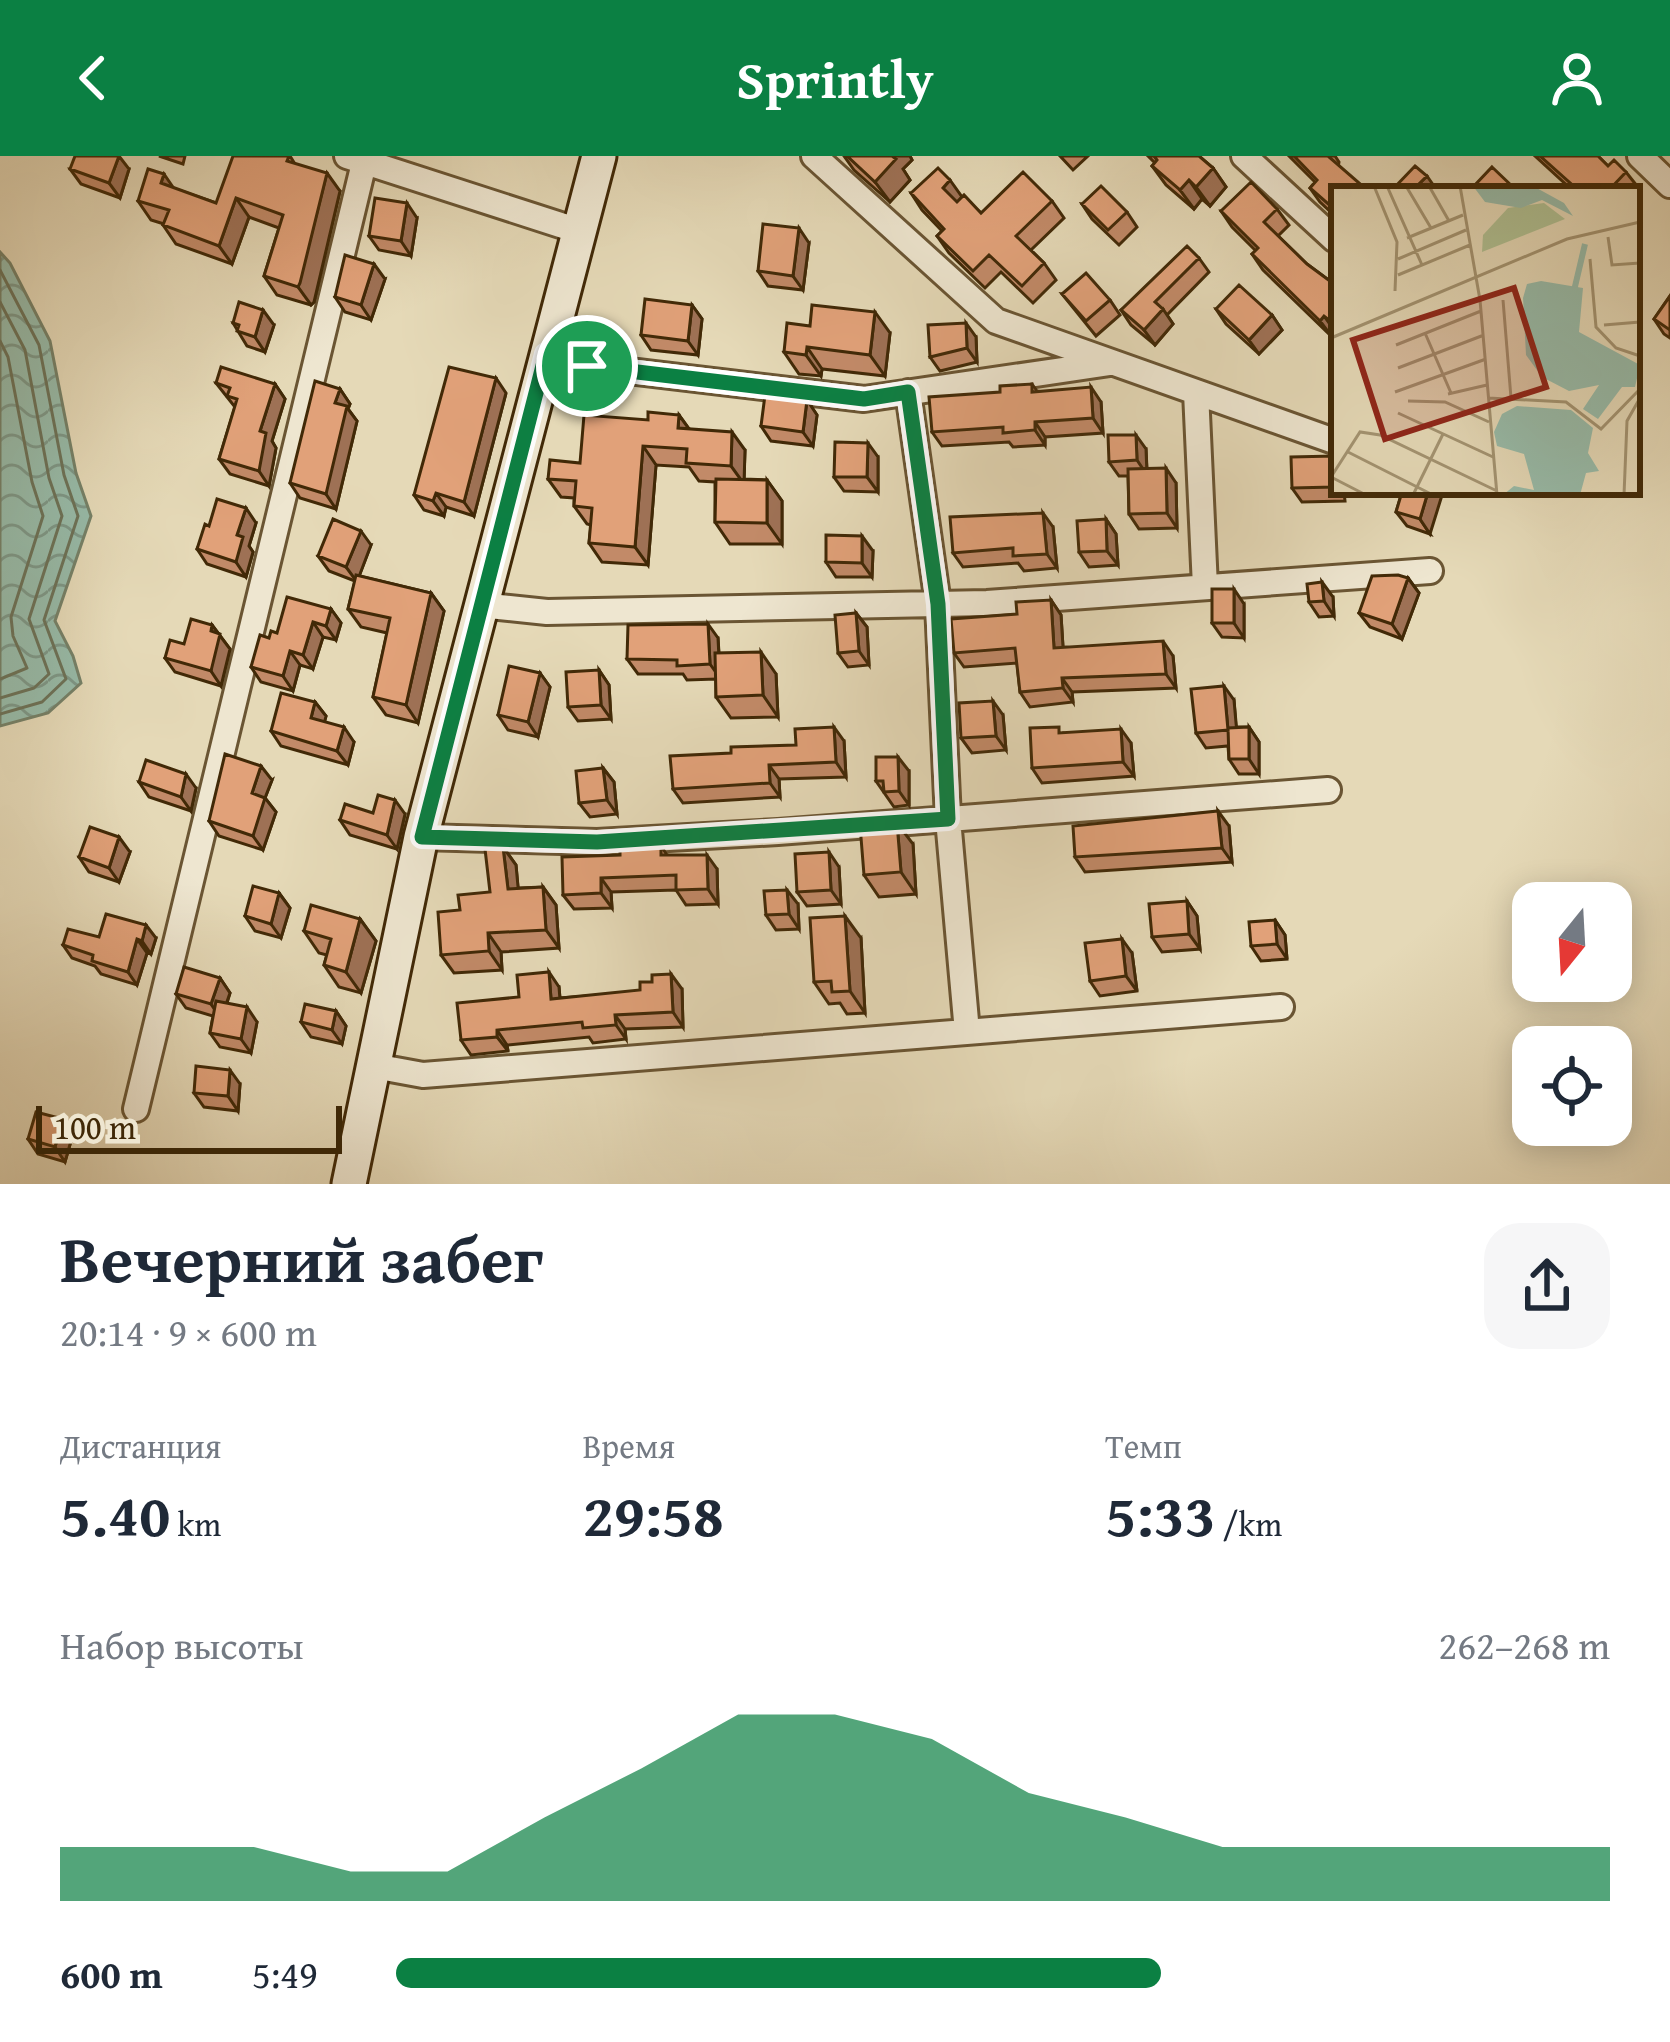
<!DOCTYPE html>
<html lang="ru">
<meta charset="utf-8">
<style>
:root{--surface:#fff;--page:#f6f6f7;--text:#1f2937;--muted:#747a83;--accent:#0b8043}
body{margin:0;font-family:"Gentium Book Plus",serif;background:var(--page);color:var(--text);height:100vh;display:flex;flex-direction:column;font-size:45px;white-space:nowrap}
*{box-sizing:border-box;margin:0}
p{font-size:39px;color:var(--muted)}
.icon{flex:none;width:66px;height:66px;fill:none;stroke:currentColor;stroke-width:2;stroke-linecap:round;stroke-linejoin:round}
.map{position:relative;height:1028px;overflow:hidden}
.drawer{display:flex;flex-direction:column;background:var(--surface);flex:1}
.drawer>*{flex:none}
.needle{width:78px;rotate:198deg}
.controls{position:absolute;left:1512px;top:726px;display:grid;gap:24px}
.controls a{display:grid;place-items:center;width:120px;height:120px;border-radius:24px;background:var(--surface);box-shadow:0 6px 30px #0003;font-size:60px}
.scale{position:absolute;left:36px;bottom:30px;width:306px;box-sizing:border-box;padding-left:12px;border:6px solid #412907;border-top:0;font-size:33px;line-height:42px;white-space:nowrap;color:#412907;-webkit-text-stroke:9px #eee6d0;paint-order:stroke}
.pin{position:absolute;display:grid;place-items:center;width:102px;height:102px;color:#fff;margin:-51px;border:6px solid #fff;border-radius:50%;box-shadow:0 3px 12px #0007}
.round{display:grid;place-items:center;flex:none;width:126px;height:126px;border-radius:36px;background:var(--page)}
.headline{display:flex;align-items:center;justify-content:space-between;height:204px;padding:0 60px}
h1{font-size:66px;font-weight:700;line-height:90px}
.figures{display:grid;grid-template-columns:repeat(3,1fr);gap:18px;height:204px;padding:12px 60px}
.figures div{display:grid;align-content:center}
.figures b{font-size:60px;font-weight:700}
.figures small{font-size:33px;font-weight:400}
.figures p{font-size:33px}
.chart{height:336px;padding:24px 60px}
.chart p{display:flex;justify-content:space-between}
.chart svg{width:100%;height:216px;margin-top:12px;fill:var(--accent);opacity:.7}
ul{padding:0 60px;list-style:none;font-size:39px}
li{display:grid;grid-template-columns:192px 144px 1fr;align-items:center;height:90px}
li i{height:30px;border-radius:15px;background:var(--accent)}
header{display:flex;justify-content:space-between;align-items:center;height:156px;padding:0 60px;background:var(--accent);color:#fff;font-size:54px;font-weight:700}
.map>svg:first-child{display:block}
</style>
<header><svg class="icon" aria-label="back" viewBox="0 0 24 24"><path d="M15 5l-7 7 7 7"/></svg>Sprintly<svg class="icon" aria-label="person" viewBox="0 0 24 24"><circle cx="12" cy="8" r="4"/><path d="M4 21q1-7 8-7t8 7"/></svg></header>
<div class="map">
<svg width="1670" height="1028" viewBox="0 0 1670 1028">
<defs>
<pattern id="water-waves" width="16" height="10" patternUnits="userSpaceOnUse" patternTransform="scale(3)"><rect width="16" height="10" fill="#97bba9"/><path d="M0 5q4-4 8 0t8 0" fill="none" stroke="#7d9888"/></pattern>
</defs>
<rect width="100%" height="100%" fill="#e5d9b7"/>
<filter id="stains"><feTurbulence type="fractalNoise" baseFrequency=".00167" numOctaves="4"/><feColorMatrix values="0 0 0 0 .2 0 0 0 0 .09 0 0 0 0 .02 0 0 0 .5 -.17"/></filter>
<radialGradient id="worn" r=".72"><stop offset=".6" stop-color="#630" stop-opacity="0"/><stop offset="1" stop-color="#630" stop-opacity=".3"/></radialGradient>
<path fill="url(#water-waves)" stroke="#758168" stroke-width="3" d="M0,96L10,107L50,185L76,317L91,360L55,465L73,500L81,527L48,557L0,570Z"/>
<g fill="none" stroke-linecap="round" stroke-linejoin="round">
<path stroke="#6c7258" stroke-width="3" d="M0,114L39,189L64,319L78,360L44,464L66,523L42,546L0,558
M0,146L25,194L49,322L62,360L29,463L49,518L34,532L0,542
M0,185L8,201L32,326L43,360L11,461L13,480L27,512L0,523"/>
<g stroke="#6a5533" stroke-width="30">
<path id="minor" d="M347,0L579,75
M814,0L996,165L1334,285
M1244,0L1334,83
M1640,0L1670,29
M546,198L587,210L864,243L1110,207
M908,236L938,448L948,663L967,876
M1196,236L1205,431
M480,449L547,456L987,447L1430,415
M421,681L597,686L778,676L1328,634
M374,910L423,919L1281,851
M136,953L364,7"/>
</g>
<g stroke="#412907" stroke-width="39">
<path id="secondary" d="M349,1028L421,681L599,0"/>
</g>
<use href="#minor" stroke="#eee6d0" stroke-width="24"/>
<use href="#secondary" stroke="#eee6d0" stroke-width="33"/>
</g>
<path fill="#c28a68" stroke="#412907" stroke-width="3" d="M159,0H185L183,8Z
M290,0L295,8L340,35L314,146L311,149L277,139L264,120L279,72L249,61L232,108L176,88L163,69L164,68L151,64L138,45L173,32L216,47Z
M844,0H910L912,4L903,13L910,24L890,46L854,14Z
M1060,0H1088L1073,14Z
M1148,0H1199L1213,12L1226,31L1210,50L1202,43L1194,53L1166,29L1152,10L1155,7Z
M1289,0H1335L1339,6L1334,33V59L1320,46L1310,32L1315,26Z
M1535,0H1598L1608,10L1626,16L1637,30L1634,33H1571Z
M70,13H129L120,42L81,28Z
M911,37L962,41L981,57L1052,45L1064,62L1031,94L1044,107L1056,124L1033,147L1001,116L985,132L949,97L937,80L942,75L922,54Z
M1082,48L1127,56L1137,71L1119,89L1092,63Z
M1277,53L1289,69L1278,80L1307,108L1334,128V178L1332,181L1263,114L1252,98L1256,95L1232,71L1221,55Z
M417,62L411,100L379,94L369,80Z
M809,87L803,134L768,130L758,115Z
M1199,102L1209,116L1167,159L1173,168L1155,189L1131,169L1121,154Z
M385,123L371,164L345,156L335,141Z
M1062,138L1110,144L1120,159L1096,180Z
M1670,140V182L1664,178L1654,163Z
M692,149L702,163L698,199L651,194L641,179Z
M1216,153L1272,159L1282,174L1259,198L1226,168Z
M233,167L274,169L265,196L247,190Z
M890,177L885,220L822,213L821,220L799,218L784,196Z
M976,181L977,206L940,215L930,201Z
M216,227L275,228L285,243L272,285L276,292L269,330L230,318L219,303L235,251Z
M1032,228L1037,235L1101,246L1103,277L1045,281V289L1013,291L1009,286L942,290L932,276L1000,236Z
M340,233L350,248L348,253L357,265L336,353L300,342L290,327Z
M506,237L474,360L446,351L444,360L424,354L414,339Z
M807,244L817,259L813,290L771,285L761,270Z
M679,259L689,273L745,294L744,323L767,324L782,345V388H730L715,366V326L699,325L689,311L656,309L648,409L602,406L589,387L591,369L587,368L574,350V342L561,341L548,323L580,307L648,264Z
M1146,293L1147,313L1176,327L1177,372L1139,373L1129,358L1128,320H1119L1109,306Z
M1334,300V336H1344L1345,345L1302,346L1292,332Z
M878,301V336L844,335L834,321Z
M1402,336L1430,378L1407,370L1396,356Z
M1106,363L1116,378L1118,409L1089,411L1079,396Z
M256,367L249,390L253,396L246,421L207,408L197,393L209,370Z
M1053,371L1057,412L1024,415L1018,407L963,411L953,397Z
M371,389L359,420L431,437L444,455L418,567L386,559L373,541L387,477L361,471L348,453L355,425L329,415L318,400Z
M873,395L872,421H836L826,406Z
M1408,422L1419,437L1402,483L1370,471L1359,457Z
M1333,441L1334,460L1319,461L1309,446Z
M1051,444L1061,459L1063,491L1173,500L1176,532L1072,536L1073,546L1030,551L1020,536L1017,507L964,511L954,497L1017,458Z
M1244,448V482L1222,481L1212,467Z
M331,453L341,467L336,484L323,481L313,513L300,509L293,535L261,526L251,511L269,482Z
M856,457L867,471L869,509L848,511L838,497Z
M212,469L230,493L221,530L175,516L165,502Z
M718,482L719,497L776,518L778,561L731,562L716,541V523L687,524L683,518H638L627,503Z
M599,514L609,529L611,563L578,565L568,551Z
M540,517L550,531L538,581L508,574L498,559Z
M1234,544L1236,571H1249L1259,586V618H1239L1229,603L1228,590L1206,592L1196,577Z
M315,546L326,560L324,566L354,586L348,609L281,590L271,575Z
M1003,559L1006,594L972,597L961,582Z
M1063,577L1131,587L1134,620L1042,627L1032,612Z
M844,585L846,621L779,623L780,641L683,647L673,633L731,597Z
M603,612L614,626L617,658L590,661L579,647Z
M909,615V649L894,651L876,625Z
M272,624L265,642L276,656L263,694L219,680L209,665Z
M139,626L196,632L191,655L149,641Z
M373,657L405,658L397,693L350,679L340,664Z
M1229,670L1232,706L1085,716L1075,701Z
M913,688L916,738L879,741L864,719Z
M661,690L667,699L717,713L718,748L686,749L676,734L611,736L612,752L574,753L563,739L620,699Z
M503,691L516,709L518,732L543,731L556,749L559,792L501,796L502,814L454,817L441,799L490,736Z
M130,696L119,726L89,716L79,701Z
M839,711L841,748L807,750L797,736Z
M279,737L290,752L281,782L255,775L245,760Z
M1187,745L1197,760L1200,793L1162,796L1152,781Z
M798,748L799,773L776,774L766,759Z
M360,763L376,785L361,837L339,831L324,809L327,799L319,797L304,775Z
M1275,764L1285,779L1287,803L1261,805L1251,790Z
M99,781L156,782L151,798L147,797L137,829L101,818L95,810L72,802L63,789Z
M861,782L865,857L847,858L840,847L829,848L814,826Z
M1132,797L1137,835L1100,840L1090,825Z
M220,822L230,837L227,847L257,866L251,897L220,891L210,877L213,860L186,852L176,838Z
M559,831L560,842L682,833L683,871L625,873L626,883L593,887L589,881L507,889L508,895L471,899L461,884L519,841Z
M336,855L346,870L342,888L311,881L301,866Z
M240,928L238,955L204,951L194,937Z
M63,963L73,978L65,1006L38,998L28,983Z"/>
<path fill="#9e7155" stroke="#412907" stroke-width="3" d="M119,0L129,13L120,42L109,27Z
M890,0H910L912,4L903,13L910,24L890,46L875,26Z
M1213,12L1226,31L1210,50L1196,31Z
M327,17L340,35L314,146L311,149L298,131Z
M164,18L177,37L161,27Z
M1427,20L1436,33H1424L1420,27Z
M950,24L962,41L955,49L943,32Z
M1189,24L1202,43L1194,53L1180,34Z
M236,42L249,61L232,108L219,90Z
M407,47L417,62L411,100L401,85Z
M799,72L809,87L803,134L793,120Z
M374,108L385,123L371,164L361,149Z
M692,149L702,163L698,199L688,185Z
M1163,153L1173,168L1155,189L1144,174Z
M263,154L274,169L265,196L255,181Z
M875,156L890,177L885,220L870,199Z
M1272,159L1282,174L1259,198L1249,184Z
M1324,160L1334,174L1332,181L1320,165Z
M966,167L976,181L977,206L967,192Z
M807,191L822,213L821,220L806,199Z
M496,222L506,237L474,360L464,346Z
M275,228L285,243L272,285L276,292L269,330L259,315L260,275Z
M1091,231L1101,246L1103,277L1093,262Z
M340,233L350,248L348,253L357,265L336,353L326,338L335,247Z
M807,244L817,259L813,290L803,276Z
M679,259L692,277L678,272Z
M1035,266L1045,281V289L1035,274Z
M732,276L745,294L744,328L731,310Z
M1136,279L1146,293L1147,319L1137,304Z
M868,287L878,301V336L867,321Z
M643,290L656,309L648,409L635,391Z
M1166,312L1176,327L1177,372L1167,357Z
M767,324L782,345V388L767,367Z
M1428,336H1443L1430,378L1420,363Z
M436,337L446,351L444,360L433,345Z
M246,352L256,367L249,390L253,396L246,421L236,406L237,379Z
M1043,357L1053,371L1057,412L1047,398Z
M1106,363L1116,378L1118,409L1107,395Z
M361,375L371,389L357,426L346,411Z
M862,380L873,395L872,421L862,407Z
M1408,422L1419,437L1402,483L1392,468Z
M1322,426L1333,441L1334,460L1324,445Z
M1234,433L1244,448V482L1234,467Z
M431,437L444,455L418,567L406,549Z
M1051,444L1061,459L1064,507L1054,492Z
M331,453L341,467L336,484L326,470Z
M856,457L867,471L869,509L859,495Z
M313,466L323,481L313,513L303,499Z
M708,468L718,482L720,522L710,508Z
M212,469L230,493L221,530L211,515V475Z
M1163,485L1173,500L1176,532L1166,518Z
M290,495L300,509L293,535L283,520Z
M761,496L776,518L778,561L763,539Z
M599,514L609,529L611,563L601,549Z
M540,517L550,531L538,581L528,566Z
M1062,522L1072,536L1073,546L1063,532Z
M1224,530L1234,544L1238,589L1228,574Z
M993,545L1003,559L1006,594L996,580Z
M315,546L326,560L322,577L311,562Z
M344,571L354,586L348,609L337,595Z
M834,571L844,585L846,621L836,606Z
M1249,571L1259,586V618L1249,603Z
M1121,573L1131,587L1134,620L1123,606Z
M898,601L909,615V649L899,635Z
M769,609L779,623L780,641L770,627Z
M261,610L272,624L265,642L276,656L263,694L253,680L252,637Z
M603,612L614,626L617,658L607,644Z
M186,618L196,632L191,655L181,641Z
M395,644L405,658L397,693L387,679Z
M1218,655L1229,670L1232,706L1222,692Z
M897,667L913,688L916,738L901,716Z
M119,681L130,696L119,726L109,712Z
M503,691L516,709L520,752L508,733Z
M829,696L839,711L841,748L831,734Z
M707,699L717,713L718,748L708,733Z
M601,722L611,736L612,752L601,737Z
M543,731L556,749L559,792L546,774Z
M787,734L798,748L799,773L789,758Z
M279,737L290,752L281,782L271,768Z
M1187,745L1197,760L1200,793L1189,778Z
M845,760L861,782L865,857L850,835Z
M360,763L376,785L361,837L346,816Z
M1275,764L1285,779L1287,803L1277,788Z
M146,769L156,782L151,798L142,785Z
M488,777L501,796L502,814L489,795Z
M137,783L147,797L137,829L128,816Z
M1122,783L1132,797L1137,835L1126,820Z
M549,816L559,831L561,857L551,843Z
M671,818L682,833L683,871L673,856Z
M220,822L230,837L221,863L211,848Z
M247,851L257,866L251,897L241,883Z
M336,855L346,870L342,888L332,874Z
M615,859L625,873L626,883L616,869Z
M497,874L507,889L508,895L497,881Z
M230,914L240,928L238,955L228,940Z
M63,963L73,978L65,1006L55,991Z"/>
<path fill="#e1a179" stroke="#412907" stroke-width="3" d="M75,0H119L109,27L70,13Z
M233,0H289L287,5L327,17L300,127L298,131L264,120L283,59L236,42L219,90L163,69L169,54L138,45L148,13L164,18L161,27L216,47Z
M847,0H892L896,3L875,26Z
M1154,0H1199L1213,12L1196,31L1189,24L1180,34L1152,10L1157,4Z
M1294,0H1328L1366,33H1334V53L1310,32L1317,24Z
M1540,0H1598L1608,10L1614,4L1626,16L1610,33H1577Z
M1415,10L1427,20L1420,27L1427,33H1393Z
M1492,11L1515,33H1477L1474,30Z
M938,12L950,24L943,32L957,46L964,39L981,57L1023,16L1052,45L1016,80L1044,107L1022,130L989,99L973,115L937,80L944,73L911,37Z
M1251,26L1277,53L1264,66L1307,108L1334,128V168L1324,160L1320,165L1252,98L1258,92L1221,55Z
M1101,30L1127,56L1108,74L1082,48Z
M375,42L407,47L401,85L369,80Z
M763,68L799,72L793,120L758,115Z
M1187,90L1199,102L1155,146L1163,153L1144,174L1121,154Z
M345,99L374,108L361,149L335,141Z
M1086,117L1110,144L1086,165L1062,138Z
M1239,129L1272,159L1249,184L1216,153Z
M1670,140V174L1654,163Z
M645,143L692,149L688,185L641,179Z
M239,146L263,154L255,181L237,175L239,169L233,167Z
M812,149L875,156L870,199L807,191L806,199L784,196L787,167L810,170Z
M966,167L967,192L930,201L928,169Z
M221,211L275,228L260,275L266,277L259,315L219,303L237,243L227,240L230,232L216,227Z
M449,211L496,222L464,346L436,337L433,345L414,339Z
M315,225L340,233L335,247L347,250L326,338L290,327Z
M1032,228V236L1091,231L1093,262L1035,266V274L1003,277V271L932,276L929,241L1000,236V230Z
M765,239L807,244L803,276L761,270Z
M648,256L679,259L678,272L732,276L731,310L686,307L687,293L643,290L635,391L589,387L592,352L574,350L576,325L548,323L550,304L580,307L584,259L648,264Z
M1108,279H1136L1137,304L1109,306Z
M835,286L868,287L867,321H834Z
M1334,300V331L1292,332L1291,301Z
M1166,312L1167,357L1129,358L1128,313Z
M716,323L767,324V367L715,366Z
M1402,336H1428L1420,363L1396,356Z
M217,343L246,352L237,379L243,381L236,406L197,393L205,368L209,370Z
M1043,357L1047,398L1013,400V392L953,397L950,361Z
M333,363L361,375L346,411L318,400Z
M1106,363L1107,395L1079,396L1077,365Z
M826,379L862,380V407L826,406Z
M356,419L431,437L406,549L373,541L390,462L348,453Z
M1398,419L1408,422L1392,468L1359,457L1372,420Z
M1322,426L1324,445L1309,446L1307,428Z
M1212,433H1234V467H1212Z
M287,441L331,453L326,470L313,466L303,499L290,495L283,520L251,511L260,479L269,482L271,475L277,477Z
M1051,444L1054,492L1163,485L1166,518L1062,522L1063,532L1020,536L1015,492L954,497L951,463L1017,458L1016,446Z
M856,457L859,495L838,497L835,459Z
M191,463L212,469L211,475L220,478L211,515L165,502L170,484L184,488Z
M708,468L710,508L677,510V504L627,503L628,469Z
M761,496L763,539L716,541L715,497Z
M509,510L540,517L528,566L498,559Z
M599,514L601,549L568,551L566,516Z
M1224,530L1228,574L1196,577L1191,533Z
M281,537L315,546L311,562L344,571L337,595L271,575Z
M993,545L996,580L961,582L959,547Z
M834,571L836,606L769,609L770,627L673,633L670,600L731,597V591L796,589L795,573Z
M1059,571V577L1121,573L1123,606L1032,612L1030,572Z
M1249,571V603H1229L1228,572Z
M225,598L261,610L252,637L265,642L253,680L209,665Z
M876,601H898L899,635L884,636L883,625H876Z
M146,604L186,618L181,641L139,626Z
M603,612L607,644L579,647L576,615Z
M378,639L395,644L387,679L340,664L345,648L373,657Z
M1218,655L1222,692L1075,701L1073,670Z
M897,667L901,716L864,719L860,669Z
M90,671L119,681L109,712L79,701Z
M661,690V699H707L708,733L676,734V719L601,722V737L563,739L562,701L620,699V692Z
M503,691L508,733L543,731L546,774L488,777L489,795L441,799L438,756L460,754L458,739L490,736L485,693Z
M829,696L831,734L797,736L795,698Z
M253,730L279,737L271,768L245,760Z
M787,734L789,758L766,759L764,735Z
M1187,745L1189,778L1152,781L1149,748Z
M311,749L360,763L346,816L324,809L331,783L304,775Z
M106,758L146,769L142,785L137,783L128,816L92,805L93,799L63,789L68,773L99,781Z
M845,760L850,835L832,836L831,825L814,826L810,762Z
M1275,764L1277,788L1251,790L1249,766Z
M1122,783L1126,820L1090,825L1085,787Z
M184,811L220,822L211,848L176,838Z
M549,816L551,843L640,834V826H652V819L671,818L673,856L615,859L616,869L583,872L582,866L497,874V881L461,884L457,847L519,841L517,819Z
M216,845L247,851L241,883L210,877Z
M305,848L336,855L332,874L301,866Z
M196,910L230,914L228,940L194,937Z
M36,956L63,963L55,991L28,983Z"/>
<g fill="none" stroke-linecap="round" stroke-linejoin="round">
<g stroke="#fff" stroke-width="24">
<path id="route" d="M546,198L587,210L864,243L908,236L938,448L948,663L597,686L422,681Z"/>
</g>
<use href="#route" stroke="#0b8043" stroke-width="15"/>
</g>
<g transform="translate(1331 30)">
<rect width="309" height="309" fill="#e5d9b7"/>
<path d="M213,17L234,33L151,66L152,49L177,22Z" fill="#afc093"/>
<path d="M142,0H202L233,17L242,30L211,14L190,22L154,16ZM210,95L252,102L248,146L309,179L304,201H291L267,233L252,223L268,199L238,205L211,191L195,169L192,112L196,98ZM186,220L240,224L262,242L257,267L268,285L255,287L249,309H172L183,300L203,304L193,268L166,260L163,246L171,228Z" fill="#97bba9"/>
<path fill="none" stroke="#97bba9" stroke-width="6" d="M242,109L254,58"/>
<path fill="none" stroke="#a39371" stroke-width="3" d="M43,0L66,56L64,105M56,0L91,79M75,0L100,42M98,0L118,35M129,0L149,114L166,309M277,51L281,79L309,77M76,52L132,29M67,73L135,44M259,73L265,141L285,162L309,170M67,89L139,59M172,114L180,212M273,139L309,136M94,147L120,207M0,152L236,53L309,36M65,159L150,125M67,182L153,149M64,206L155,173M117,208L156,199M157,212L235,216L270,243L309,203M77,215L114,216L158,236M67,227L162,271M15,265L102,309M0,291L29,246L49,249L166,305M0,291L35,309M82,309L112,248M293,309L296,235L309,212"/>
<path fill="#8f2418" fill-opacity="0.15" stroke="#8f2418" stroke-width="6" d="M183,102L215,201L54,253L22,154Z"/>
<rect width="309" height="309" fill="none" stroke="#412907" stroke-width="6"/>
</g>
<rect width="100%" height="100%" filter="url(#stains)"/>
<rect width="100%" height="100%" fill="url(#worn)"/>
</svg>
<div class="controls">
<a><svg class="needle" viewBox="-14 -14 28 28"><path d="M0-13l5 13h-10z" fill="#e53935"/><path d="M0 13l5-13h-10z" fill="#747a83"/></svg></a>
<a><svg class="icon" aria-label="locate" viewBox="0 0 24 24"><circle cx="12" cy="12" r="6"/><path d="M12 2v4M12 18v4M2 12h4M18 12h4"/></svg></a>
</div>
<div class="scale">100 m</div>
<div class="pin" style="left:587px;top:210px;background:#1e9e55"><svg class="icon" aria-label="arrive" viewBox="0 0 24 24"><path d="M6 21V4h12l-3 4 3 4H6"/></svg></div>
</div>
<section class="drawer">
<div class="headline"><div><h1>Вечерний забег</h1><p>20:14 · 9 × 600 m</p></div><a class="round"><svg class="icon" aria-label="share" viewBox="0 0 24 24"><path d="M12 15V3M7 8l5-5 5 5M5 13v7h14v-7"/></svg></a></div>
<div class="figures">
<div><p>Дистанция</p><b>5.40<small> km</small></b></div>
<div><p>Время</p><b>29:58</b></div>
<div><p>Темп</p><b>5:33<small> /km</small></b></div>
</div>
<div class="chart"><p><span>Набор высоты</span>262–268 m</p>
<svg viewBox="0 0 160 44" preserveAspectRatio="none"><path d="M0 44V33L10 33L20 33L30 38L40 38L50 27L60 17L70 6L80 6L90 11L100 22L110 27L120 33L130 33L140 33L150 33L160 33V44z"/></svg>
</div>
<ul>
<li><b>600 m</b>5:49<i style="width:63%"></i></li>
</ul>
</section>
